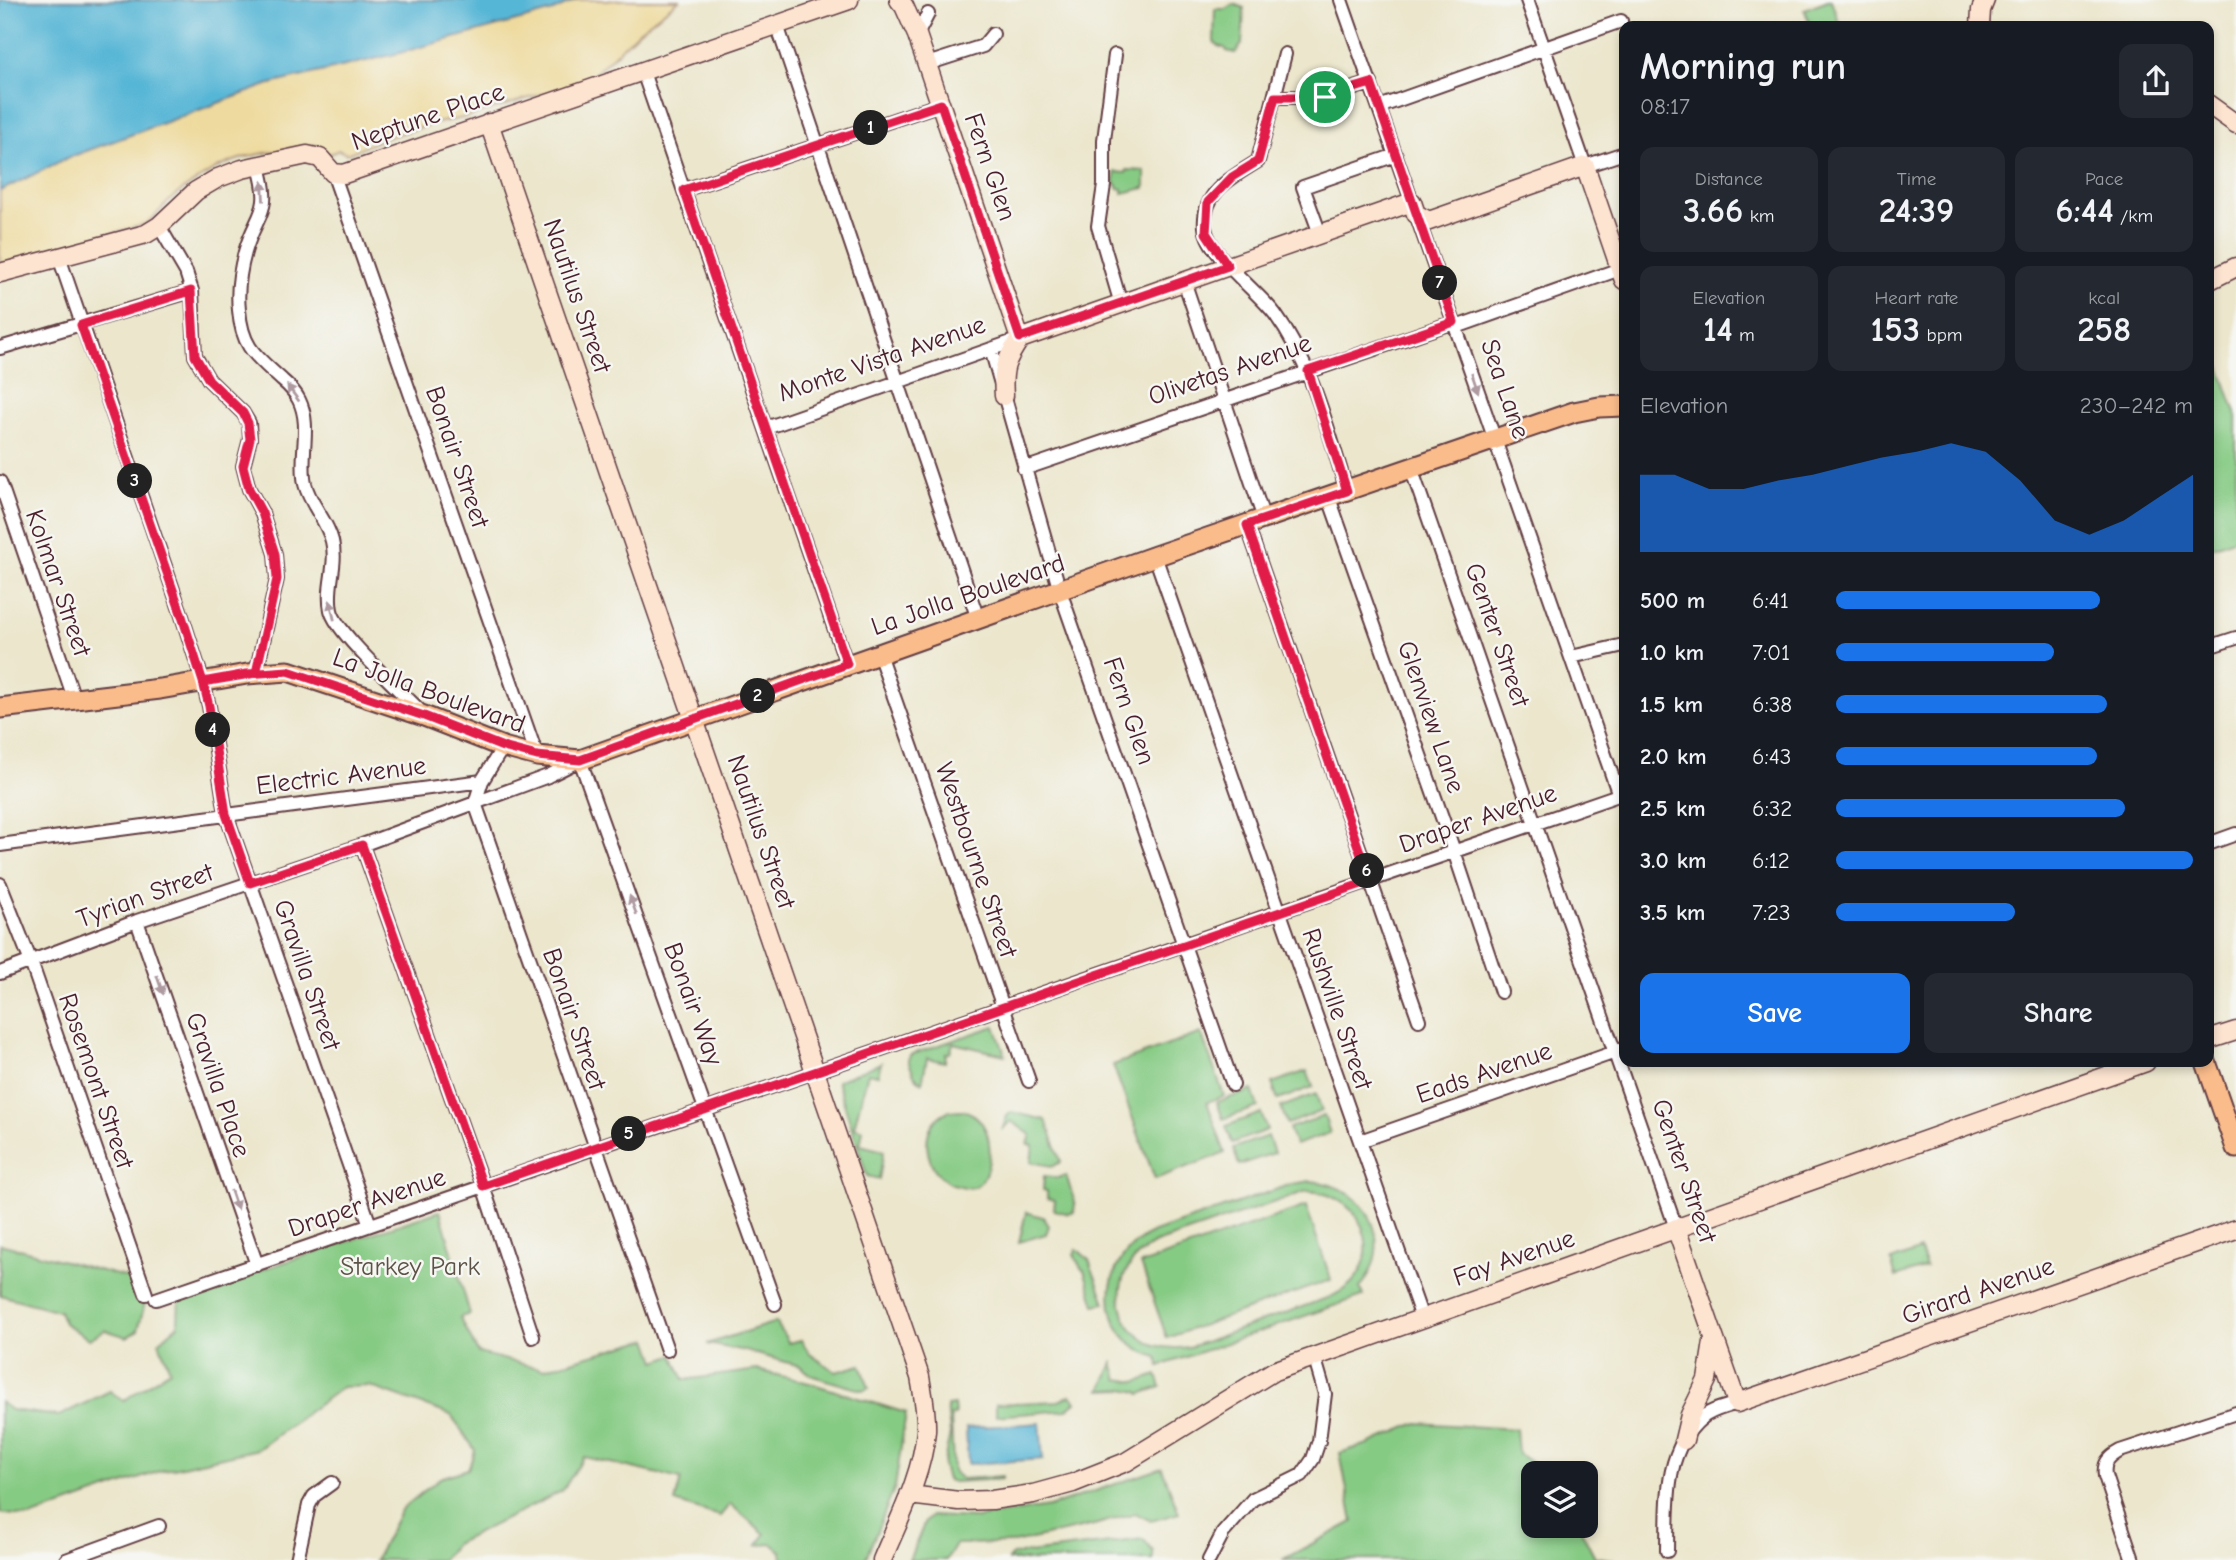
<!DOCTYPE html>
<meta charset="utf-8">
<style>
:root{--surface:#171b24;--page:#242831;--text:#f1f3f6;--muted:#9ea1a6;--accent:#1a73e8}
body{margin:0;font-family:"Comic Neue",sans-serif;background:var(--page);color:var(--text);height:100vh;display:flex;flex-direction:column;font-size:26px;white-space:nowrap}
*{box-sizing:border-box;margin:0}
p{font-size:23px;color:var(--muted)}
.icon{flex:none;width:38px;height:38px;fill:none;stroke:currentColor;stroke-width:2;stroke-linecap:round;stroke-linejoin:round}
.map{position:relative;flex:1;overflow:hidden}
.drawer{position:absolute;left:1619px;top:21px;width:595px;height:1046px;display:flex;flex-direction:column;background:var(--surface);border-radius:14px;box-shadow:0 4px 10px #0003}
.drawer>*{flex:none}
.buttons{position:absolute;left:1521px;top:1461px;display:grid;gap:14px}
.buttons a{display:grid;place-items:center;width:77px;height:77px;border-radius:14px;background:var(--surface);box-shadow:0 4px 10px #0003;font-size:35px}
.pin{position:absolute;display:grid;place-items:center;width:60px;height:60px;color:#fff;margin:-30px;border:4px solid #fff;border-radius:50%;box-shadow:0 2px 7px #0007}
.km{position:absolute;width:35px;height:35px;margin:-18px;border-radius:50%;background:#222;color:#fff;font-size:19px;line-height:35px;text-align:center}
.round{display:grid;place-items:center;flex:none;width:74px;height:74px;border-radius:14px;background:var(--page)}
.head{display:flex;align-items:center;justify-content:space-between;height:119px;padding:0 21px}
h1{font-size:38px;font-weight:600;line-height:52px}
.figures{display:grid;grid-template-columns:repeat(3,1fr);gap:10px;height:119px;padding:7px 21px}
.figures div{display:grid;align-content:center;border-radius:14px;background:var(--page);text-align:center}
.figures b{font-size:35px;font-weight:600}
.figures small{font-size:19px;font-weight:400}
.figures p{font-size:19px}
.chart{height:196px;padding:14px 21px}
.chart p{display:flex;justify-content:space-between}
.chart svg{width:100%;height:126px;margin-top:7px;fill:var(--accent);opacity:.7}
.button{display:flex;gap:14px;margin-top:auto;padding:14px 21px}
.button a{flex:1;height:80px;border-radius:14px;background:var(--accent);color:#fff;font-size:28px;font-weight:600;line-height:80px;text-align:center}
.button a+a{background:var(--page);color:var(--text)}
ul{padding:0 21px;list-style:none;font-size:23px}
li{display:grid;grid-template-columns:112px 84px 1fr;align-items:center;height:52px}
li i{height:18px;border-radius:9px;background:var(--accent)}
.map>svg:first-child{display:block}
</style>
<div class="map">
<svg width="2236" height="1560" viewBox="0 0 2236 1560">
<rect width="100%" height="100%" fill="#f6f6f2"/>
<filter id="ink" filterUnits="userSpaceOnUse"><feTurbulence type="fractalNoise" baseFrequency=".0143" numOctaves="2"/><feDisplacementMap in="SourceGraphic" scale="14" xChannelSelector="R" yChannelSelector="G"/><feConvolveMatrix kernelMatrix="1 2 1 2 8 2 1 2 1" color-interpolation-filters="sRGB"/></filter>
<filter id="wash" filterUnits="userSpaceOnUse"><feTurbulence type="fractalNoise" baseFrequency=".00686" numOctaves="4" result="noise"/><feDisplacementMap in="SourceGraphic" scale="28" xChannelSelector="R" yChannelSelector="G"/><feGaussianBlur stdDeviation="1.57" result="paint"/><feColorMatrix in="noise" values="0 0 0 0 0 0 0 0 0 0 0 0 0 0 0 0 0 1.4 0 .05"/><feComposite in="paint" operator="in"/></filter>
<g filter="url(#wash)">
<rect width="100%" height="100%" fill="#ebe6cc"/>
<path fill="#86cb84" stroke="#687558" stroke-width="2" fill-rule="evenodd" d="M1828,0H1831L1839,22L1827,26H1811L1804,9Z
M1233,4L1244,8L1242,44L1235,53L1227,51L1225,48L1218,46L1214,42L1215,9H1225Z
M1127,170L1145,171V188L1123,193V189L1118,188V185L1115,184V172L1126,173Z
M2217,359L2236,413V538L2209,548L2208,361Z
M995,1026L1005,1055L953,1043L950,1053H946L945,1062L927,1058L922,1083L914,1075L908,1060L910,1055Z
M1201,1033L1224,1096L1207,1102L1225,1153L1155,1179L1113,1065Z
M881,1063L878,1075L868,1073L854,1127L863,1130L860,1145L884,1151L879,1179L867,1176L837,1081Z
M1307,1071L1313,1087L1278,1100L1272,1083Z
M1252,1090L1258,1107L1223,1119L1217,1102Z
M1316,1094L1322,1111L1287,1124L1281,1107Z
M961,1110C1000,1116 994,1181 973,1187C967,1189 962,1186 957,1185C928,1180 916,1133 940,1116C945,1111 954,1110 961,1110Z
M1011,1112L1046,1120L1061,1162L1052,1166L1031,1162L1033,1145L1028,1144L1031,1135L1011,1121L1003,1128L1007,1116Z
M1261,1113L1267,1130L1232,1143L1226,1126Z
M1324,1116L1330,1133L1295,1145L1289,1128Z
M1268,1136L1274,1153L1239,1165L1233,1148Z
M1066,1175L1075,1203L1074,1212L1069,1214L1054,1210L1055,1200L1047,1198V1191L1043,1190L1044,1176L1057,1178Z
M1311,1181C1368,1186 1397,1242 1360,1288L1363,1296L1160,1366L1157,1357C1093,1338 1097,1257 1154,1232L1292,1184ZM1307,1191C1371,1194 1390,1272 1330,1297C1296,1309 1263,1321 1229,1333C1213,1338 1195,1348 1178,1348C1115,1351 1098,1271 1156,1243Z
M1306,1206L1331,1280L1167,1338L1141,1264Z
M440,1211L470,1314L460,1317L478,1353L543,1369L648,1339L656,1361L673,1355L684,1380L757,1370L813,1384L906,1413L895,1487L865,1560H783L781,1551L772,1544L758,1545L765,1534L730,1504L720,1516L675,1502L681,1479L584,1457L562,1491L455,1544L442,1560H375L401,1510L440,1478L468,1469L475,1450L451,1415L369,1386L342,1387L258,1449L160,1471L30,1517L0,1513V1402L11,1410L59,1416L110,1391L123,1401L170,1370L159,1342L178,1325L179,1297Z
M1026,1212L1043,1217L1049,1226L1046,1234L1019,1242Z
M0,1244L136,1280L145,1303L138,1330L127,1337L105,1330L89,1339L64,1323L59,1311L0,1295Z
M1077,1249L1089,1260L1105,1303L1095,1305L1084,1270L1081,1268L1074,1255Z
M1920,1250L1926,1267L1896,1277L1891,1261Z
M776,1322L789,1343L801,1340L810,1354L836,1372L861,1365L869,1388L864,1390L854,1388L813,1376L800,1366L746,1351L707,1344Z
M1113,1363L1118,1379L1137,1382L1157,1375L1161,1387L1140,1394L1139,1392L1124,1389L1101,1390Z
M1071,1395L1076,1402L1066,1410L996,1416V1404L1059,1401Z
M954,1405L955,1415H951L953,1471L962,1479L1002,1476V1479L953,1482L947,1480L943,1466L950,1434L947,1406Z
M1417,1423L1516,1429L1518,1454L1551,1473L1533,1474V1526H1579L1595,1557L1615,1560H1282L1353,1522L1340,1453L1368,1444Z
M1162,1468L1179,1513L1151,1521L1135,1513L1094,1525L1014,1543L956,1544L946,1560H909L925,1522L931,1516L976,1518L1049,1507Z
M1143,1539L1153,1551V1560H1008L1012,1555Z"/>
<path fill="#eeda9e" stroke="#9c7c64" stroke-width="2" d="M576,0H679L639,31L588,80L464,118L431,124L383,139L347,154L339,150L329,154L318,145H310C282,151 250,153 224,165C208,172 192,184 177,194C165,203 158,215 146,224L0,264V191L67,158L270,84L399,53L553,11Z"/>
<path fill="#57b6d6" stroke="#506a80" stroke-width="2" d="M0,0H576L553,11L399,53L270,84L67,158L0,191Z
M1040,1423L1043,1459L968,1464L966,1428Z"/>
</g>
<g filter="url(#ink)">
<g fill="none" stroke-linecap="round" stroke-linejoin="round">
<g stroke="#623d43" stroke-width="16">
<path id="street" d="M1341,0L1412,202
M1527,0L1585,166L1624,153
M777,25L978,619
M917,35L928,14
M1285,54L1258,161C1231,178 1202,192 1205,227C1208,255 1258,291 1275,314C1313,366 1328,431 1347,491
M1115,55L1104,140V185L1098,226L1121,304
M927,64L983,46L993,34
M643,72L847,665
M1275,97H1325L1371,83
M1379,107L1621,21
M259,167C273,213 256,213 245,252C240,270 237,292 239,310C242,348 256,356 282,380C288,385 295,392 299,400C312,426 299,456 305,484C310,505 327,520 332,541C338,565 326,587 331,610C335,632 403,693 422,713
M333,173L537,756
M684,190L941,104
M1416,214L1619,795
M159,226L186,272L192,291L195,356L209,380L243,413L249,423L250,439L243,466L249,489L262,513L275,554L277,579L256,673
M1320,234L1303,187L1396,155
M59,257L181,613L203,682L209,706L226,814L370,1225
M1184,281L1264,519
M1456,327L1620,269
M0,348L192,291
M991,349L1060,591L1233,1085
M766,428L1020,339
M1411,468L1676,1228
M1024,469L1454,322
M0,482L74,698
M1329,498L1454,851L1501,992
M1247,525L1419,1020
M1155,556L1422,1318
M2208,647L2236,638
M879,654L1029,1081
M1571,657L1624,645
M482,781L475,803L667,1350
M2208,844L2236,834
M0,845L482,781L503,747
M362,845L483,1186L533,1337
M0,884L31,962L146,1294
M137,921L257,1265
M0,973L137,921L362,845L475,803L548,776L580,760L775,1304
M1360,1141L1624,1049
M156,1299L1624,793
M1667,1551C1668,1505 1663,1451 1702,1418C1710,1410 1726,1407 1737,1403
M66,1560L159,1526
M297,1560L309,1505L314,1496L332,1483
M1209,1560L1223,1533L1253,1499L1302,1475L1313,1459L1319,1441L1325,1394L1314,1356
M2133,1560L2105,1476C2103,1463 2109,1457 2120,1451L2236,1413"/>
</g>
<g stroke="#623d43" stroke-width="21">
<path id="secondary" d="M899,0L904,6L917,35L1020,339
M1980,26L1981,10L1985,0
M2208,104L2236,124
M489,123L920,1377C923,1395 927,1413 926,1431C922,1476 899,1519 882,1560
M0,273L146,234L159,226L196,191L218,178L242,169L307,155L320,158L333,173L344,174L849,0
M2208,281L2236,267
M1020,339L1412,202L1416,214L1429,221L1585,166L1624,280
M1004,396C1002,369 1005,361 1020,339
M2208,1040L2236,1031
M1676,1228L1737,1403L2236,1229
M1684,1440L1690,1415L1707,1380L1713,1342
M909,1495L959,1501L992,1500L1033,1494L1073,1483L1126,1462L1274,1371L2146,1062"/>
</g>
<g stroke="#623d43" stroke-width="23">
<path id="primary" d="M0,708L160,689L247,674L288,671L424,716L503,747L537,756L580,760L1155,556L1574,412L1599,407L1624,406
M2206,1062L2236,1148"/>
</g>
<use href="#street" stroke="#fff" stroke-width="12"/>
<use href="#secondary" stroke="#fde4d1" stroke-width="18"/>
<use href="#primary" stroke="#fabc8b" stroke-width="19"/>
</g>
<defs><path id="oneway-solid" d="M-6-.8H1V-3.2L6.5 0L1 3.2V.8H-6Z" transform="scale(1.75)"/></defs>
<g fill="#ae9aa0">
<use href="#oneway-solid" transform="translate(263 191) rotate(-93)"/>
<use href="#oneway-solid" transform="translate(1475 383) rotate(71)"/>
<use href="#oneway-solid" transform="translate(293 393) rotate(-126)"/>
<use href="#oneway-solid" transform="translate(332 610) rotate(-103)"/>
<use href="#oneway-solid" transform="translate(633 905) rotate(-110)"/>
<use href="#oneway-solid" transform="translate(160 985) rotate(71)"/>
<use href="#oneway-solid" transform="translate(234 1200) rotate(71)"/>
</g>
</g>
<g fill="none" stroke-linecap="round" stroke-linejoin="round" filter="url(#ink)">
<g stroke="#fff" stroke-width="14">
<path id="route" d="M1325,97H1275L1258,161L1232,177L1208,202L1206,233L1228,266L1020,338L941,104L684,190L847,664L580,760L537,756L503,747L424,716L288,671L247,674L203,682L181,613L81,325L191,291L195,356L209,380L243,413L248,423L250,439L243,466L249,489L262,513L275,554L277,579L256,673L203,682L209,706L226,814L250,883L362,845L483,1186L1370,881L1247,525L1347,491L1308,371L1454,322L1371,83L1325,97"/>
</g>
<use href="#route" stroke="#e11d48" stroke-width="9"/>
</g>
<g text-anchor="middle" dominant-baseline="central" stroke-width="5" stroke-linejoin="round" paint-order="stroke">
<g font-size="26" fill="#4a1f2b" stroke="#f6f6f2">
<text transform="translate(428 117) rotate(-19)">Neptune Place</text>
<text transform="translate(990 167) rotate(71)">Fern Glen</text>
<text transform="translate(577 296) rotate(71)">Nautilus Street</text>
<text transform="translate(882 359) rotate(-19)">Monte Vista Avenue</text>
<text transform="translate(1230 370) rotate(-19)">Olivetas Avenue</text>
<text transform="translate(1505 389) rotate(71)">Sea Lane</text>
<text transform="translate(457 457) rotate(71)">Bonair Street</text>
<text transform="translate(58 583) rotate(71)">Kolmar Street</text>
<text transform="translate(968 595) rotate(-19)">La Jolla Boulevard</text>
<text transform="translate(1497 635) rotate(71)">Genter Street</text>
<text transform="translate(429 691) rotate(20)">La Jolla Boulevard</text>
<text transform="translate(1129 711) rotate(71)">Fern Glen</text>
<text transform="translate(1431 717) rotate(71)">Glenview Lane</text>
<text transform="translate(341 776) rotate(-7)">Electric Avenue</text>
<text transform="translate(1478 819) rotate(-19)">Draper Avenue</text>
<text transform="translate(761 832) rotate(71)">Nautilus Street</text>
<text transform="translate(976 860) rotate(71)">Westbourne Street</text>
<text transform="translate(145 896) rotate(-20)">Tyrian Street</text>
<text transform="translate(307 975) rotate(71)">Gravilla Street</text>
<text transform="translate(693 1004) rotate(70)">Bonair Way</text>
<text transform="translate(1337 1009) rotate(71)">Rushville Street</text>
<text transform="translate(574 1019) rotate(71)">Bonair Street</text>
<text transform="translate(1484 1073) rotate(-19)">Eads Avenue</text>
<text transform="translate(96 1081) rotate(71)">Rosemont Street</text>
<text transform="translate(218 1085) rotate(71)">Gravilla Place</text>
<text transform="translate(1684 1171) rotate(71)">Genter Street</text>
<text transform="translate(367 1203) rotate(-19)">Draper Avenue</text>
<text transform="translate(1514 1258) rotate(-19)">Fay Avenue</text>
<text transform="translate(1978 1291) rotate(-19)">Girard Avenue</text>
</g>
<g font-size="26" fill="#5c5346" stroke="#f6f6f2">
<text x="410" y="1267">Starkey Park</text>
</g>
</g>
</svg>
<div class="buttons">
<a><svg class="icon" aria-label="layers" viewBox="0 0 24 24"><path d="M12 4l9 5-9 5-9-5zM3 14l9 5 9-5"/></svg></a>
</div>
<div class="pin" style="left:1325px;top:97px;background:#1e9e55"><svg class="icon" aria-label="arrive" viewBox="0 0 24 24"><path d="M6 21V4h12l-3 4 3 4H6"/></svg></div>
<b class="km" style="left:871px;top:128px">1</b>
<b class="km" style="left:758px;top:696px">2</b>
<b class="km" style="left:135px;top:481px">3</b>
<b class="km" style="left:213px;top:730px">4</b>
<b class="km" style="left:629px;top:1134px">5</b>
<b class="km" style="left:1367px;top:871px">6</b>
<b class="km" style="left:1440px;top:283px">7</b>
<section class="drawer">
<div class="head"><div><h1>Morning run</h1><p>08:17</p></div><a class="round"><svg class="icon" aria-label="share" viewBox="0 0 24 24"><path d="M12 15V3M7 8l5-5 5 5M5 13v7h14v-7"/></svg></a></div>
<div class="figures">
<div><p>Distance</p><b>3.66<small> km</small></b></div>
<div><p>Time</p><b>24:39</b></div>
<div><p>Pace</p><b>6:44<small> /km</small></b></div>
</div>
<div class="figures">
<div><p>Elevation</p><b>14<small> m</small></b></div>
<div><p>Heart rate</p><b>153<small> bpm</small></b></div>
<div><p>kcal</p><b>258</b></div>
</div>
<div class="chart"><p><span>Elevation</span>230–242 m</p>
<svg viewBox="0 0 160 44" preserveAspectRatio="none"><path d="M0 44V17L10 17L20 22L30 22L40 19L50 17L60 14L70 11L80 9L90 6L100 9L110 19L120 33L130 38L140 33L150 25L160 17V44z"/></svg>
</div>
<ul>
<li><b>500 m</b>6:41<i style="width:74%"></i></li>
<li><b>1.0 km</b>7:01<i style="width:61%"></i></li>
<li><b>1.5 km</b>6:38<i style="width:76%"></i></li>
<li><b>2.0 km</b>6:43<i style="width:73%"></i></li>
<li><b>2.5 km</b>6:32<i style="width:81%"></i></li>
<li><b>3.0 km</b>6:12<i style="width:100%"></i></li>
<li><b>3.5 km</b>7:23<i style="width:50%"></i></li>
</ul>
<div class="button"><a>Save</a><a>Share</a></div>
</section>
</div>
